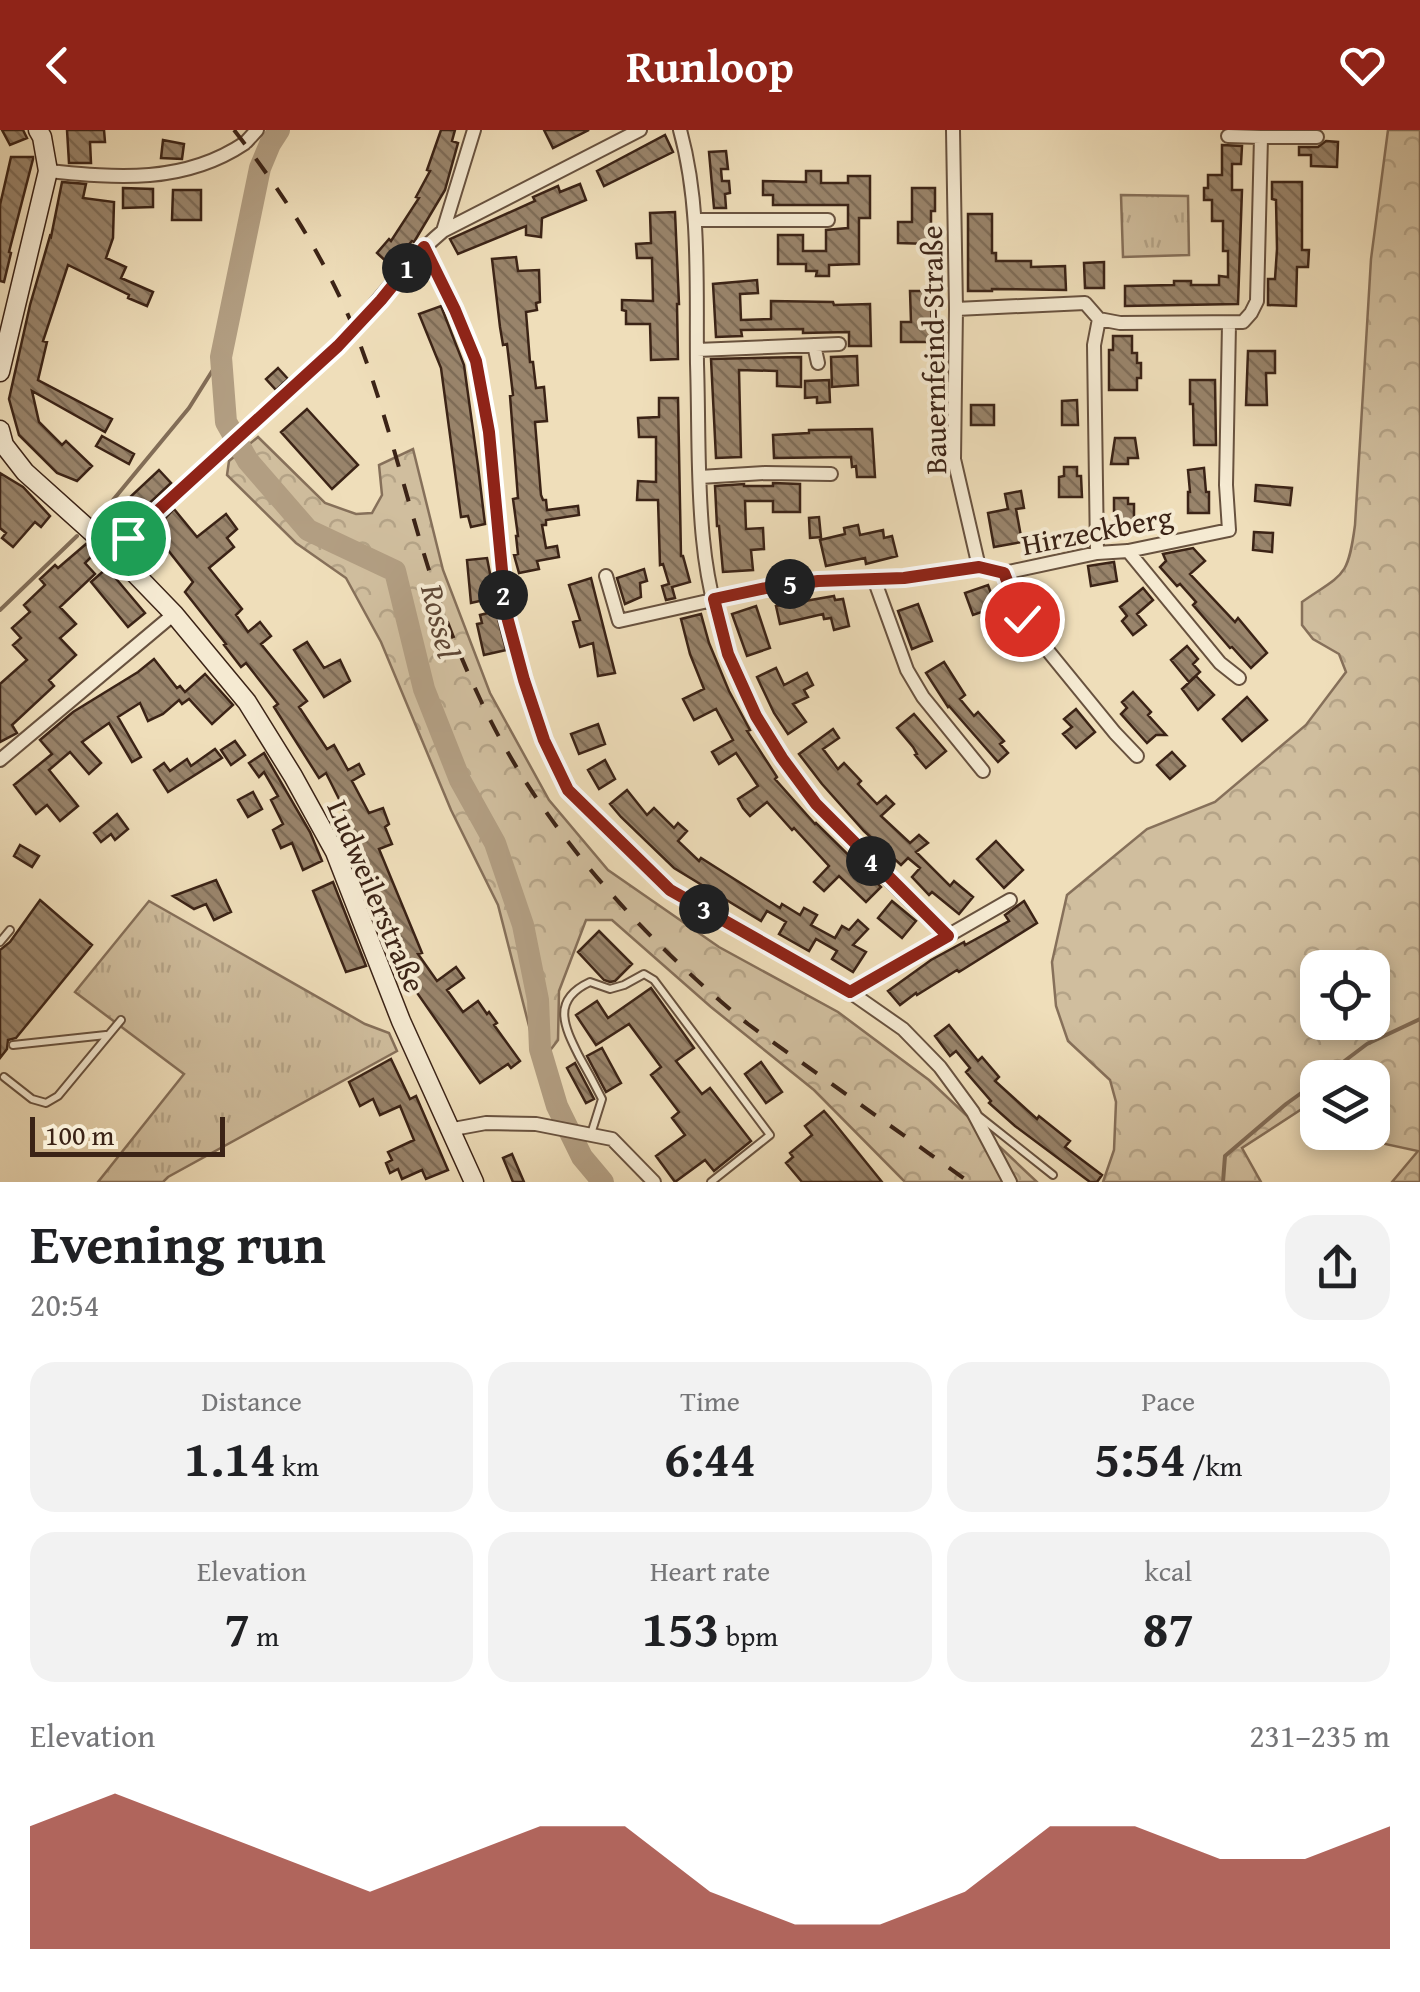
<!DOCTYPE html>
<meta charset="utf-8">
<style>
:root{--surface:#fff;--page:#f2f2f2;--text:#202124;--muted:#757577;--accent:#8f2418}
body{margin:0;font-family:"Gentium Book Plus",serif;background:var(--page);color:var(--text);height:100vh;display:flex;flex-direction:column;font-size:38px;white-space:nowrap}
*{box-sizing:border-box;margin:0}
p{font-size:32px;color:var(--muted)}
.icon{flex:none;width:55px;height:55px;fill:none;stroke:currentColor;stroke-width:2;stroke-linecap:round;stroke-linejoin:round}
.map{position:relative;height:1052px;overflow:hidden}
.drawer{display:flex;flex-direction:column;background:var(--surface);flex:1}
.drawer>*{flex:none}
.buttons{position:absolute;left:1300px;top:820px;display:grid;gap:20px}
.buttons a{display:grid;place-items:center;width:90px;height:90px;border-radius:20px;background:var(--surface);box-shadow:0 5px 15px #0003;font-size:50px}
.scale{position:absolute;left:30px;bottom:25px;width:195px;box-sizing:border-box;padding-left:10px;border:5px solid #3b2316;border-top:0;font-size:28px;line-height:35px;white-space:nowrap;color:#3b2316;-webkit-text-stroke:8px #f5ead2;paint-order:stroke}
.pin{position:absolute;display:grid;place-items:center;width:85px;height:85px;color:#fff;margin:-42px;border:5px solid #fff;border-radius:50%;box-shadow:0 2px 10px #0007}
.km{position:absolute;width:50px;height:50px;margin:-25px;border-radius:50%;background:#222;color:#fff;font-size:28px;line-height:50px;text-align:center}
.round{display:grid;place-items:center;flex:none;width:105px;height:105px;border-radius:30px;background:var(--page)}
.summary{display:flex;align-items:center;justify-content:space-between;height:170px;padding:0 30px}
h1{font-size:55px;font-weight:700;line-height:75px}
.stats{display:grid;grid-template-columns:repeat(3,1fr);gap:15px;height:170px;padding:10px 30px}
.stats div{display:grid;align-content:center;border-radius:25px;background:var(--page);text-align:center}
.stats b{font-size:50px;font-weight:700}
.stats small{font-size:28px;font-weight:400}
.stats p{font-size:28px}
.chart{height:280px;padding:20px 30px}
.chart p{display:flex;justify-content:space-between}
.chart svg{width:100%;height:180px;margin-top:10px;fill:var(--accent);opacity:.7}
header{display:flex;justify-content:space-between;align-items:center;height:130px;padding:0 30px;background:var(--accent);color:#fff;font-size:45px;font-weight:700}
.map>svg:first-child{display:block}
</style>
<header><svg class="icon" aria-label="back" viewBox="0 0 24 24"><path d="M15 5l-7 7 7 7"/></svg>Runloop<svg class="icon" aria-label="heart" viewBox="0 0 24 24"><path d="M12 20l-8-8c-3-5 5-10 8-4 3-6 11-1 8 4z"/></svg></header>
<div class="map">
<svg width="1420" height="1052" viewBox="0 0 1420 1052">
<defs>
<pattern id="forest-crowns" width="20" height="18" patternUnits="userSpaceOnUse" patternTransform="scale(2.5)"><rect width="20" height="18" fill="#d0be9e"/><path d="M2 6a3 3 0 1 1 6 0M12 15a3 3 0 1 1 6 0" fill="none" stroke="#b4a387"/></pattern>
<pattern id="park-tufts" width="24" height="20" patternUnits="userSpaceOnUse" patternTransform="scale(2.5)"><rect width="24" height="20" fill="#d0be9e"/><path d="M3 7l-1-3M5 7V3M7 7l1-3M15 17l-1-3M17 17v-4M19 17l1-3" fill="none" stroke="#b4a387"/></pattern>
<pattern id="building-back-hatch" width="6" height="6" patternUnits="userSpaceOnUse" patternTransform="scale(2.5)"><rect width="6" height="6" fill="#99846b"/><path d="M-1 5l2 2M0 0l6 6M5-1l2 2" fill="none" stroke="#7e6c57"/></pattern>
</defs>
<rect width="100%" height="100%" fill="#efdeba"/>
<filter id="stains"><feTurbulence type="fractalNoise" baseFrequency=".002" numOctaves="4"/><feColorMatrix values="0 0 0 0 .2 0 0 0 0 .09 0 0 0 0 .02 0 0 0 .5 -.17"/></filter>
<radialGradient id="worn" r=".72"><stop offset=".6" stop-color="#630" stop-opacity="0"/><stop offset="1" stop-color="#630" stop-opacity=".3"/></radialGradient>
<path fill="url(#forest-crowns)" stroke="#86705a" stroke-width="2.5" fill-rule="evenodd" d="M1388,0H1420V1052H1392L1418,1021L1385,1014L1373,994L1372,948H1318L1317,969L1242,1018L1261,1052H1103L1114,1020L1116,972L1110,950L1068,911L1056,876L1052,832L1067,765L1147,699L1215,672L1306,595L1346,542L1339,524L1313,509L1302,495V472C1344,443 1348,448 1355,395L1371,129ZM1318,838H1372V892H1318Z
M258,307L325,373L356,384L372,383L382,365L379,335L413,319L443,440L490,563L549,670L608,740L719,817L838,882L929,950L1037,1052H905L814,960L711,877L612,790H586L559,861L558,910L539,935L498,775L451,680L381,512L346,448L296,413L227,345L229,331Z"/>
<path fill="url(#park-tufts)" stroke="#86705a" stroke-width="2.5" d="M1121,65L1188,66L1189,125L1123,127Z
M149,771L365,894L389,903L397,921L168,1047L163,1052H98L184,944L75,862Z"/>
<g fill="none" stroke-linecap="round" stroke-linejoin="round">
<path stroke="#826d57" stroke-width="4" d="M113,370L189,278L221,227
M0,480L77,406
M1322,948L1367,914L1420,889
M1223,1052L1225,1026L1286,974L1318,951"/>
<path stroke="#b29e82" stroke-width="22" d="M279,0L270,14L260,38L221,227L226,292L248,331L308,400L395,441L424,559L460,650L495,713L523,795L538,870L540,919L557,976L582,1027L603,1052"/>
</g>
<path fill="url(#building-back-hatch)" stroke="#3b2316" stroke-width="2.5" d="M2,0H23L27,8L10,15Z
M67,0H104L105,12H90L91,33H69Z
M441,0H455L452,11L458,13L445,60L414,112L412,111L390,135L377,123L389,109L391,111L419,68L416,67L430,41L427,40Z
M544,0H589L553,18Z
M665,5L673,22L604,56L597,41Z
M163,10L184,14L182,29L161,28Z
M1326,11L1338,12L1337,37L1311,36V25H1299V17H1318Z
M1222,15L1242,16L1241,34H1232V60H1242L1238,174L1125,176V156L1174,155V151H1191V155H1219V146L1228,147V121H1223V91H1212V70H1204V58H1208V45H1222Z
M726,21L728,39H721L722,51H729L730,63L725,64L726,78H714L709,22Z
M11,27H33V29L9,122L11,123L4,152L0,151V75Z
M806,41H821V53H848V46H870V88H859V134L829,135V146H816L817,141H806V134H778V105H803V121H826V100L848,98V75H773V65H763V51L806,52Z
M62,52L86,54L83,68L114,72L113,108L106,128L126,137L121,148L153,162L147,176L128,168L129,165L68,135L43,211L47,212L38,250L112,289L105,302L32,261L39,292L62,315L66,311L92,336L77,351L57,343L19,305L9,269L30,175L50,106L51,107Z
M1272,52H1302V120H1309L1308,137H1297L1296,176L1268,175V149H1275L1277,119L1276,70L1272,69Z
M580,54L586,70L542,88L541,107L526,105V96L458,124L450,109L535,71L533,67L558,56L560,62Z
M123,58L153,59V77L123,78Z
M912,58H935V81H931V114L898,113V92H912Z
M173,60H201V90H172Z
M675,82L679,174H677L678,229L651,230L650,194H626V181L622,180V170L653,171L652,128H637L636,114L651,113L650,83Z
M968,84H992V123H996V131H1031V137L1065,136L1066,160L992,159V161H968Z
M516,127L518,141L539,140L540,172L536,173L537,180L526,182L530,232H533L536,258L544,257L547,291L535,292L541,365L543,370H546L547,380L578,376L579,385L546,390V395H542L546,418L557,416L559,427L537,431L539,439L519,443L514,425L518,424L516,406H518L513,369L518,368L510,266L513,265L507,214L503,215L500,197L492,129Z
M1104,132V158H1085L1084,133Z
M757,150L758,163L740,164L741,190L771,189V171L833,172L834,175L870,174L871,216H849V202L803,203V199L741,200L742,206L716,207L713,154Z
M910,161H931L932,212H901V192H911Z
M441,176L464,235L478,336L485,394L471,397L468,386L461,387L441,238L419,184Z
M1113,206H1132V223H1137V233H1141V248H1137V260H1109V220H1113Z
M1248,221H1275V243H1266L1267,275H1246Z
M857,226L858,255L832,257L831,227Z
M801,227V257L777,256V241L739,240L741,327L716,328L711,229Z
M278,238L288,249L276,260L266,249Z
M829,250L830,272L817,273V267L805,268V251Z
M1190,250H1215L1216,315H1194L1193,274H1190Z
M659,268H678L681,426H683L690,452L672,457L675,468L666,470L662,456L669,454L663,434L660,435L658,370H637L638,351L656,352V307H639L638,288L659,287Z
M1077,270L1078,295H1062V271Z
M971,275H994V295H971Z
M307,279L358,335L332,359L281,302Z
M872,299L875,347H857L856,336L852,337L851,327L774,328L773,305L809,303V300Z
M102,306L134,324L129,334L96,316Z
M1115,308H1135L1138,328H1128V334H1111Z
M1064,337H1077V346H1081L1082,367H1059V347L1064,346Z
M1204,338L1206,362H1209V383H1188V362H1190L1188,340Z
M159,340L171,353L140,382L128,369Z
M0,343L23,357L50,386L41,397L35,392L13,417L2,408L6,403L0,398Z
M773,353L800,354V382H773V371H745L746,399L763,398L764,419L751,420L753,440L723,442L719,396H717L715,356L744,354V356H773Z
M1256,355L1292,358L1290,375L1255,371Z
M1021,361L1024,378L1016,379L1022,412L994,417L988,383L1008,379L1005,364Z
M1114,368H1128V374H1134V394L1114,395Z
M174,379L197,407L226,384L237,399L227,408L234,417L209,438L242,479L236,485L248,502L260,492L271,506L261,514L307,571L299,577L327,619L334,615L348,640L359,634L364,644L352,651L369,683L383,678L389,694L385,697L392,714L379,719L422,823L418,824L437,851L456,837L464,848L447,860L463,882L478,871L487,884L489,882L497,893L494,895L520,931L511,938L508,934L480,953L406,847L362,745L370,742L342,675L326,643L319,648L274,577L278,574L246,533L241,537L224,515L226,514L185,462L193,452L153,401Z
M819,387L821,407L810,408L809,388Z
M858,395L860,405L883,400L884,408L892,406L897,426L866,434L865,428L826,436L820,410L845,404L844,398Z
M1254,402L1273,403L1272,422L1253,420Z
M86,414L95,423L85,433L95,444L60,477L76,494L60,508L76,525L49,550L54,556L12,595L17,603L0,612V554L27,530L13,515L21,508L12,498L30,482L24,475L45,455L40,449L55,435L58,438Z
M1193,418L1205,431L1190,444L1235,492L1238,488L1267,523L1251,538L1232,517L1230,518L1193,475L1196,472L1180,454L1177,456L1160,437L1166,431L1163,424Z
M487,428L493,459L482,461L484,470L471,473L467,430Z
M1114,432L1117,451L1091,456L1088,436Z
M107,438L145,483L128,497L91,452Z
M644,439L647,451L640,453L641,467L625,474L617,448Z
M591,448L615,543L598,546L593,513L580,517L573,492L580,490L569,455Z
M988,455L996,477L973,485L965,463Z
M1143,458L1153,470L1137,484L1146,495L1133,505L1122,491L1127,486L1120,477Z
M834,466L835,470L843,469L849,496L834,500L831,488L824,489L823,484L780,494L776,476Z
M918,474L932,511L912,519L898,481Z
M756,476L770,518L747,526L732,484Z
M496,481L506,520L484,525L477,494L482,493L480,485Z
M701,484L709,513L729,561L750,600L747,601L777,647L775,649L815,694L816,693L881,757L866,772L839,746L824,761L814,752L829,736L794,698L792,700L767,672L750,686L743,678L738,669L758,656L736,623L719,634L712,622L733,610L723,592L716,579L694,590L683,569L704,559L690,524L681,489Z
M307,512L324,538L340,530L350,551L324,567L294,520Z
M1187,516L1198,529L1193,534L1200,542L1189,552L1171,530Z
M154,529L177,558L180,556L185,562L205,544L233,575L212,594L189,569L182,574L179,570L163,584L148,591L140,573L118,587L141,627L132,632L109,593L82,612L101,633L89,644L70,622L49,640L78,676L60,691L47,675L36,684L14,655L52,624L40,610L73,582L138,542Z
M944,532L965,565L960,569L974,586L978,582L1004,611L1000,614L1008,623L998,632L949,576L948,577L926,543Z
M776,538L784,555L807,543L813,555L804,560L808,567L793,574L806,592L788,604L774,583L757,547Z
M1196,546L1214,565L1198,580L1182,559Z
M1133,562L1151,582L1148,585L1166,605H1156L1147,613L1121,584L1127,578L1122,572Z
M1247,567L1267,590L1242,611L1223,589Z
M1076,579L1095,602L1076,618L1063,604L1072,597L1064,589Z
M914,584L946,621L926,638L915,625L917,624L913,617L897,598Z
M598,594L605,614L579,624L571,604Z
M833,599L839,608L823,619L838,639L844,633L861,651L858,654L877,674L886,666L894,674L881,686L910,713L919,705L928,713L916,722L950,756L954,751L973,767L959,784L932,762L929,765L912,747L920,738L908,728L901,735L864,701L822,654L799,624Z
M235,611L245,625L231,635L221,620Z
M215,619L222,628L168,662L154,640L164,633L170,641L187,629L191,636Z
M1172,622L1185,636L1170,649L1157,635Z
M264,623L310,702L322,731L303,740L292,713L281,718L273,700L283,694L271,670L278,666L264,642L259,647L249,633Z
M605,630L615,649L599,659L588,640Z
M627,660L647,685L654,678L674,698L678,693L687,701L678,711L699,731L701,728L780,778L782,774L800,785L804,778L817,785L811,795L835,808L842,796L849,800L858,790L868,799L853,815L866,822L853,842L832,829L837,821L816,809L809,821L779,804L786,792L767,781L761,791L674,738L621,687L610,674Z
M253,662L262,679L248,687L238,670Z
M117,684L128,699L115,710L111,704L101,712L94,703Z
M996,711L1023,740L1004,758L977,729Z
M20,715L39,726L32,737L14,726Z
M216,750L231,782L214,790L206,774L194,779L173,766Z
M333,752L366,836L346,842L313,761Z
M40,770L92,815L16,908L8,910L7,919L0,928V820L10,812Z
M892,771L916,791L902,808L878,788Z
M1024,771L1037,793L959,842L957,840L917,865L916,863L900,875L888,861L931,830L964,812L965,815L1009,791L1005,785Z
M599,801L632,834L615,851L610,852L604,850L578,822Z
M651,858L694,918L676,931L702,964L710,958L751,1011L714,1041L705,1030L675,1052L656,1026L685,1005L672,988L679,982L651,945L661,937L629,894L596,915L576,885L597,871L608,888Z
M949,895L978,931L982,927L999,947L995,951L1037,989L1039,986L1070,1011L1065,1017L1102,1045L1097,1052H1090L1015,996L989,973L991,971L966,942L970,938L956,921L950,926L935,906Z
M602,918L621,953L606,962L587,926Z
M391,929L410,969L416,966L448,1040L426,1049L422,1040L402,1049L398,1039L390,1043L386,1033L392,1030L388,1022L414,1010L400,976L380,985L373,969L360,976L349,952Z
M761,932L782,962L766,973L745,944Z
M575,933L594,969L586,973L567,938Z
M824,981L831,989L882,1052H802L786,1033L793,1027L790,1023L812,1005L805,996Z
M512,1024L524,1052H513L503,1028Z"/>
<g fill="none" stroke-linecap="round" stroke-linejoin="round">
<g stroke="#68523f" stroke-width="10">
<path id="service" d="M0,812L10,800
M13,915L106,905
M4,947L32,969L46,973L58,966L121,890
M980,987L1053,1045
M591,1004L602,969C595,955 587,940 579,926C564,896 551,870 590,852L610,859L624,855L644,844L654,850L770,1005L711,1052"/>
</g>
<g stroke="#68523f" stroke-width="16">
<path id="minor" d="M680,0C701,76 696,156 697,234C699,292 697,351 703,409C712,505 754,605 819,677C859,723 904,764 947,807
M953,0L956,179L954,329L979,437
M1228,6L1261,7
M246,12L257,0
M48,41C117,48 184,54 245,13
M695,90H828
M443,101L474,0
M424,117L455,180L476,231L489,302L506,483L524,550L544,610L568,660L669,760L850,862L903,899L940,937L973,982L1010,1052
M956,179L1085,173L1099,189L1120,193L1243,192L1251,183L1257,171L1261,7H1317
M814,215L818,233
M697,220L839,214
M700,347L765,343L831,344
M1128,421L1220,533L1239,548
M114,422C185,352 263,289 334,219C372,182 402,135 443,101L640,0
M1097,423L1094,215L1099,189
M1004,443L1022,489L1115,603L1137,626
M606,446L619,491L766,458L818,451L904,448L979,437L1004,443L1097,423L1128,421L1229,400L1226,355L1229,194
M874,449L907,540L923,567L983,641
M0,630L174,484
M850,862L1010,770
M448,1000L486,993L536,994L612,1009L654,1052"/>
</g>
<g stroke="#3b2316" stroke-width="21">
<path id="secondary" d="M0,242L48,41L42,7L38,0
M0,300L4,315L25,342L114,422L174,484L247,572L293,646L335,722L401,891L474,1052"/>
</g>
<use href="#service" stroke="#f5ead2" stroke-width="6"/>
<use href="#minor" stroke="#f5ead2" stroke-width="12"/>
<use href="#secondary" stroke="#f5ead2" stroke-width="18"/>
<path stroke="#3b2316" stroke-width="4" stroke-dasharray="18 18" stroke-linecap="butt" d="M234,0C285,65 330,136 360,214C387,287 405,363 428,437C442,482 461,529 481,571C538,694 643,809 748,894C772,912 797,929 822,947C871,982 920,1017 969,1052"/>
</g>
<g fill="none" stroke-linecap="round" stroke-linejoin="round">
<g stroke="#fff" stroke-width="20">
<path id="route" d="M128,408L338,216L381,170L424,117L455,180L476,231L489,302L506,483L524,550L544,610L568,660L670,760L850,862L948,806L816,674L782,628L756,586L728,524L714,469L766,458L818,451L904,448L979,437L1004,443L1022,489"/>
</g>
<use href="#route" stroke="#8f2418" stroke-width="12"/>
</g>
<g text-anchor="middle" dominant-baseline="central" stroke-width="8" stroke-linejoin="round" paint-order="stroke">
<g font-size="30" fill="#3b2316" stroke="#f5ead2">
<text transform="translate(933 220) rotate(-91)">Bauernfeind-Straße</text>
<text transform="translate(1097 400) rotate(-11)">Hirzeckberg</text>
<text transform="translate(377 766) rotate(67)">Ludweilerstraße</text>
</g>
<g font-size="32" font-style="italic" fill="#5f4836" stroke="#f5ead2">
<text transform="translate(441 491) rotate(76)">Rossel</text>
</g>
</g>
<rect width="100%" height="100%" filter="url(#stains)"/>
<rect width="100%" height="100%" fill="url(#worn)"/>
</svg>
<div class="buttons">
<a><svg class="icon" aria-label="locate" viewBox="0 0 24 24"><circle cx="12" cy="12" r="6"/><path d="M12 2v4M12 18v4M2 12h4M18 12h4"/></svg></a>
<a><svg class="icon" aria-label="layers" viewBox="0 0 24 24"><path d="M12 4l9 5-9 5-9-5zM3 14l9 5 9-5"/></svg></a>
</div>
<div class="scale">100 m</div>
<div class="pin" style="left:128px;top:408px;background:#1e9e55"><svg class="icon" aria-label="arrive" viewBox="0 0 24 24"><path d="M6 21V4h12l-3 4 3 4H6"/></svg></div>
<div class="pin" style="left:1022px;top:489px;background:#d93025"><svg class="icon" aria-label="check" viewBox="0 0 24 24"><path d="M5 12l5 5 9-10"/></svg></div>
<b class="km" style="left:407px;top:138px">1</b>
<b class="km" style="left:503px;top:465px">2</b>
<b class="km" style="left:704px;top:779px">3</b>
<b class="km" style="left:871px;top:731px">4</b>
<b class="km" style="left:790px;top:454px">5</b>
</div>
<section class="drawer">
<div class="summary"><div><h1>Evening run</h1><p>20:54</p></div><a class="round"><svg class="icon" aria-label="share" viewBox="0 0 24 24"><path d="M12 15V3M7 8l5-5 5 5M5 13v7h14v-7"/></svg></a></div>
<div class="stats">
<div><p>Distance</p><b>1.14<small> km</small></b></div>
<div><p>Time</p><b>6:44</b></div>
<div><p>Pace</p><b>5:54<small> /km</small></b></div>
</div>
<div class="stats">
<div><p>Elevation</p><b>7<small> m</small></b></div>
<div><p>Heart rate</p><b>153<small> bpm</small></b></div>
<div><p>kcal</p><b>87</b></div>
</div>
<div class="chart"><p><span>Elevation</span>231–235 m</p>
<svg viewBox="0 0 160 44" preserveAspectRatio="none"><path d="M0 44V14L10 6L20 14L30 22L40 30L50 22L60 14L70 14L80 30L90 38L100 38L110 30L120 14L130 14L140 22L150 22L160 14V44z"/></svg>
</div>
</section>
